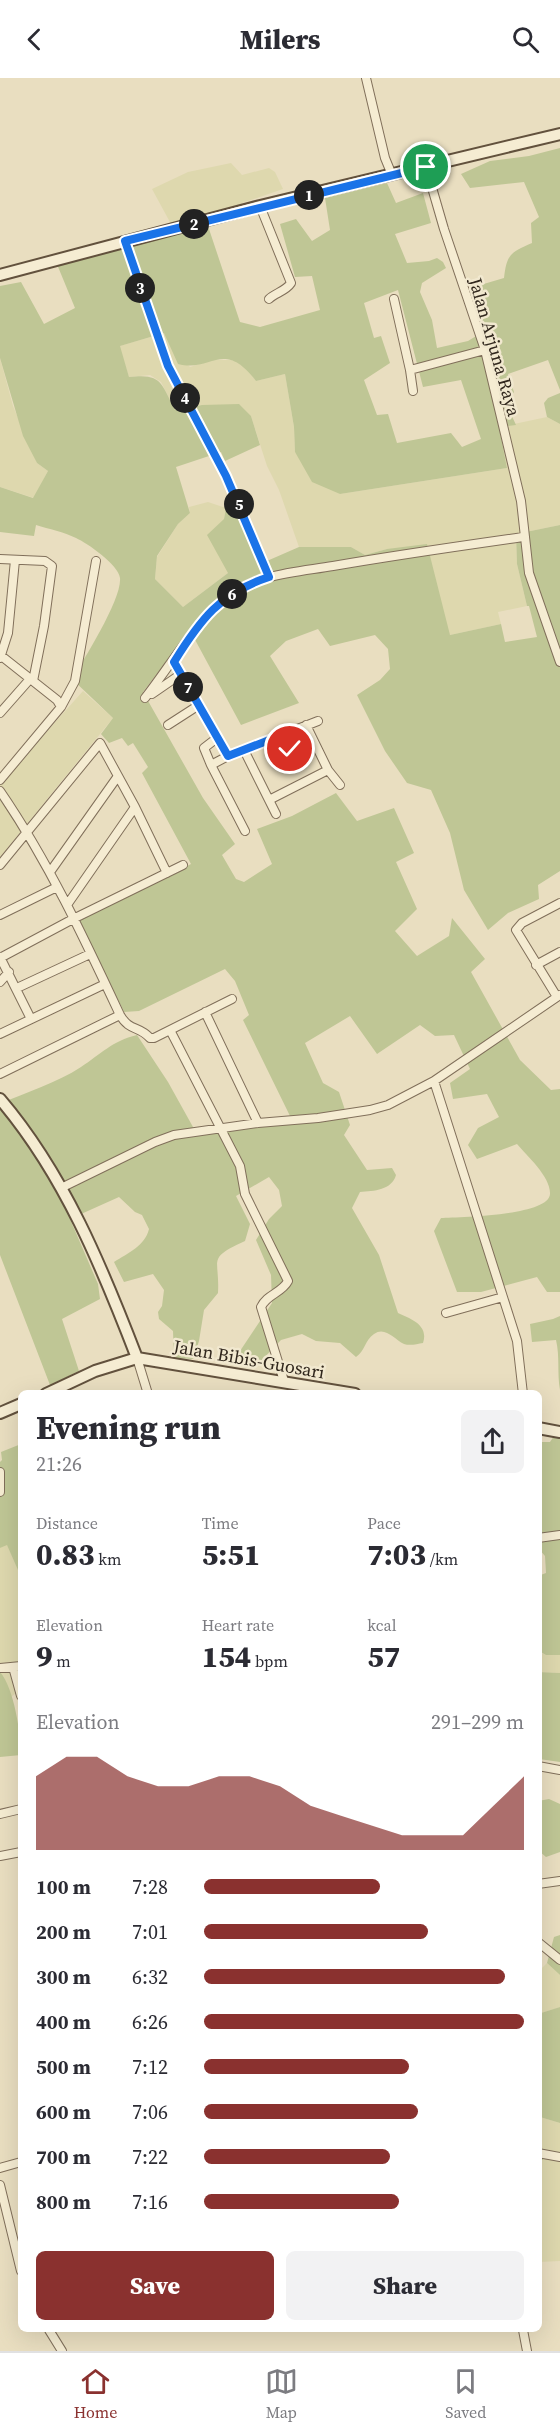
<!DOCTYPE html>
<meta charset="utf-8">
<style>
:root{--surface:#fff;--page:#f2f2f3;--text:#2b2b33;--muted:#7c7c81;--line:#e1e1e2;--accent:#8a312f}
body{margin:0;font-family:"Source Serif 4",serif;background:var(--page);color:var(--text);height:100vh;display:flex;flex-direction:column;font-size:22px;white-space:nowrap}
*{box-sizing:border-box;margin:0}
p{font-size:20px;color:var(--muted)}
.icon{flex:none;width:33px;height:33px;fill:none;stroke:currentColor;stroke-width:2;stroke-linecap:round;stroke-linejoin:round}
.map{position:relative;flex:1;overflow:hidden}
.details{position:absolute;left:18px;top:1312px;width:524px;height:942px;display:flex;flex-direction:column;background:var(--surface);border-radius:9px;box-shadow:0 6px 24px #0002}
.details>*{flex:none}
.pin{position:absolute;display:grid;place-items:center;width:51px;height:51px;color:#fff;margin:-26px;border:3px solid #fff;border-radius:50%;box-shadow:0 2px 6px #0007}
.km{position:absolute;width:30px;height:30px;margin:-15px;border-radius:50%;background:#222;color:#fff;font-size:16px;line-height:30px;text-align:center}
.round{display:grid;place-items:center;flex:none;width:63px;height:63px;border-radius:9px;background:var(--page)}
.headline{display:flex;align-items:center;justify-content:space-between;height:102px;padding:0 18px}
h1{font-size:33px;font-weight:800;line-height:45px}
.stats{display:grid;grid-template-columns:repeat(3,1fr);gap:9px;height:102px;padding:6px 18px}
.stats div{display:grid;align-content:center}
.stats b{font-size:30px;font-weight:800}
.stats small{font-size:16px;font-weight:400}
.stats p{font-size:16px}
.chart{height:168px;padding:12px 18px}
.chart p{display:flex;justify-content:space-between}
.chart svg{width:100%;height:108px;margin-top:6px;fill:var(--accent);opacity:.7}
.primary-button{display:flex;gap:12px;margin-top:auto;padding:12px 18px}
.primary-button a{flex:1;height:69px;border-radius:9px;background:var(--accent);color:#fff;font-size:24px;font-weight:800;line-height:69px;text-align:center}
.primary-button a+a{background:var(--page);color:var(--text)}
ul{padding:0 18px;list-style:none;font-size:20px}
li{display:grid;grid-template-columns:96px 72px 1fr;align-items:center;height:45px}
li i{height:15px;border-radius:8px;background:var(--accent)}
header{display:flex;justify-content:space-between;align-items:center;height:78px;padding:0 18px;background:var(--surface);font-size:27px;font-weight:800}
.tabs{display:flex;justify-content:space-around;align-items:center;height:84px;border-top:2px solid var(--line);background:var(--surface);font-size:16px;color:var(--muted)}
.tabs a{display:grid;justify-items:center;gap:3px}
.tabs .current{color:var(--accent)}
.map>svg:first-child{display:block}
</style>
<header><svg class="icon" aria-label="back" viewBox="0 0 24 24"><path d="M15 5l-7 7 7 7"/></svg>Milers<svg class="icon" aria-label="search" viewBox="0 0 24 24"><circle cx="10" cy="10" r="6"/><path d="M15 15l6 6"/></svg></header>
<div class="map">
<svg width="560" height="2273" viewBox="0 0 560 2273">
<rect width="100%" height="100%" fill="#e9dec0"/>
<path fill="#ded8ae" d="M231,85L242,97L269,90L275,94L283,111L242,125L238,131L171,146L152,111L188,94Z
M165,255L170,267L190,289L213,282H234L248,292L256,303L285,296L294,349L295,374L340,416L507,390L499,349L547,339L560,346V447L516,456L517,486L527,528L498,534L501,546L450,557L387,471L365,477L351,469H299L279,412L267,388L251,338L202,327L175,332L161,304L150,297L129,299L119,268Z
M0,280L13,328L37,385L48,393L34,420L0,409Z
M208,424L226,430L224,441L228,495L183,529L155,501L157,479L178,446L190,435L189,429Z
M83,613L113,640L0,779V706Z
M7,1466L21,1499V1611L11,1619L0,1594V1470Z
M538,1573L546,1577H560V1595L539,1594Z
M547,1885L560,1897V1929L539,1936V1893Z
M540,2039L560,2045V2183L539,2184L538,2082L543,2081Z"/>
<path fill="#bfc695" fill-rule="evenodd" d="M560,70V312L548,282L508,296L514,314L506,325L516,347L499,349L507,390L340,416L312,404L295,374L294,349L285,296L256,303C223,260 212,295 178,286L164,255L120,268L129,299C162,295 161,305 175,332L202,327L239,326L251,338L260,367L225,383L221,374L176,389L190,435L178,446L157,478L155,501L183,529L228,495L207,457L224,441L226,430L235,427L260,486L299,469H351L365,477L387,471L427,466L450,557L501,546L505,564L537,559L529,528H527L517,486L516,456L560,447V793L538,807L539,821L508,835L488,852L464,812L450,755L431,712L407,705L385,673L357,617L380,602L390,591L388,571L375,557L330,568L318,551L286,563L270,578L299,625L241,647L193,558L184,560L143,614L203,720L235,766L222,777L236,801L244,804L272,786L257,751L292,738L336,715L357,743L394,730L414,775L396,784L417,831L395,853L417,878L449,858L452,840L485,881L471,894L520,982L551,1012L560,1011V1214H547L537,1199L481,1214H457L434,1153L441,1140C459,1139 549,1138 550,1116C551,1099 527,1078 517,1066L477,1081L468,1067L478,1050L499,1039L487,1016L453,1021L450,1005L470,991L454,957L435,958L420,947L377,976L350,938L305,965L323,1005L339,1014L350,1047L344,1057L367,1092L392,1090L396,1097C392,1112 374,1113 360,1114L352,1130L379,1177L398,1235C411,1241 429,1247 423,1265C417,1266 410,1268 404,1266C394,1261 385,1248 374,1256C365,1262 365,1273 356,1279L340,1265L316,1263L302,1256L281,1262L261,1283L246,1280L240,1273L272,1225L271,1197L256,1162L269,1141L282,1128L279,1112L269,1099L236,1118L250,1146L245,1163C206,1181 220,1180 218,1215L204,1232L199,1263L193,1281L174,1280L173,1253L159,1241L158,1234L162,1228L164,1212L153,1196L124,1204L114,1184C128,1175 145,1168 149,1151L142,1137L135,1134L119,1119L70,1141L98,1206L100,1221L62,1241L79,1293L50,1307L0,1177V1026C26,1014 57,1005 81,989C101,976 112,963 137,957L168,1004L198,1058L290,1045V1038L243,942L249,937L235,903L225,891L139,933L124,934L79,842L191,786L142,695L148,689L133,665L128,668L122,660L109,665L101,656L113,640L72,601C84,581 122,521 120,500C119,487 87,465 76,460C64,454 49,451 36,447L34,458L0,454V409L33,420L48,393L37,385L23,358L0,280V208L21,204L44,246L75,230L54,179L171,146L205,139L240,244L260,249L320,232L312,198L295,199L280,146L296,141L312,163L330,152L325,120L387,105L396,125L423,115L431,145L395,156L407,185L429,183L437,180L443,184L446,190L422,205L420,214L432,242L437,270L468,263L486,252L470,210L504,200C507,176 510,175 532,165L531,145L539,139L524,104L470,110L461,96L490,83L529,78ZM398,212L423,309L461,302L481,361L462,369L451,355L397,365L388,336L377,337L364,302L390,285L381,258L374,260L364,225Z
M560,315V346L547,339L544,325L548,320Z
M560,1238V1312C557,1295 560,1279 556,1262L532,1264L530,1246L553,1241Z
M560,1349V1577H546L539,1573L538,1498L546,1495L545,1478L539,1471V1364H550Z
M21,1366V1499L7,1467L0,1470V1384L2,1382L1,1374Z
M0,1594C14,1610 21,1656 21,1677L0,1679Z
M538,1594L560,1595V1684L539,1681Z
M549,1721L560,1726V1774L546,1779L539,1773L538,1723Z
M560,1857V1897L547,1885L554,1859Z
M560,1929V2045L540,2039L543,2082H538V1936Z"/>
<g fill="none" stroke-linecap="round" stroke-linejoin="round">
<g stroke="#806f5a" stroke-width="10">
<path id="street" d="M366,0L385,80L392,97
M426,89L444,151L485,272L521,423L529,495L560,584
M260,128L291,205C286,213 275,215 269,221
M125,163L168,288L226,398L269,499
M394,221L410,292
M413,313L410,292L485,272
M0,481L45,483L52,488L44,548L33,603
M0,577L57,622L61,629
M0,580L8,555L15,482
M174,584L228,678
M152,616L181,596
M145,620C171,587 195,544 229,518C257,496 298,494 333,488C396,477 460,468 523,459
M0,635L30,601
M168,647L199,627
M306,647L328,692L340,707
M277,659L283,668L289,671L312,662
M244,672L276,736
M211,687L204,670L217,660
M0,702L61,629L75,603L96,483
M0,713C48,783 84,860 120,937C130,954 138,947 150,960H154L232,921
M269,722L328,692
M245,753L211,687L228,678L318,643
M0,787L100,665L135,729
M50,794L118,698
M67,827L135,729L167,795
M0,837L57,809
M0,879L31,941
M0,880L73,841L183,787
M536,887L560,874
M0,904L9,894
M17,910L90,876
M557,919L516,852L522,845L560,825
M205,934L258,1045
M170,952L240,1088L245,1116L288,1203C282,1215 267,1216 261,1229L284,1303
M0,956L105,906
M0,996L120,937
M434,1003L517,1263L523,1316
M61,1110L155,1064L174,1057L258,1045L318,1040L370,1032L388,1027L434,1003L560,917
M446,1235L503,1219
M137,1280L148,1316
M0,1394V1414
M538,1460L560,1457
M13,1589L21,1618
M0,1590L21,1588
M538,1688L560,1692
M0,1736L21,1731
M0,1778L21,1774
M538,1806L560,1803
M538,1864L560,1882
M538,2075L560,2079
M0,2090L21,2084
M0,2107L21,2193
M49,2252L62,2273
M523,2252L527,2273"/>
</g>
<g stroke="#62513d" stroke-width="14">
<path id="secondary" d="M0,197L260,128L560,56
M0,1021C64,1096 102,1189 137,1280
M46,1316L95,1293L137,1280L355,1316
M0,1335L21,1326
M538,1350L560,1354"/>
</g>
<use href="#street" stroke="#f5ecd2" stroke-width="8"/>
<use href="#secondary" stroke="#f5ecd2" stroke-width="10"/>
</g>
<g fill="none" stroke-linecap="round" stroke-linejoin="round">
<g stroke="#fff" stroke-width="12">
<path id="route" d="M290,671L283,668L277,659L228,678L174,584C200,542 220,515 269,499L226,398L168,288L125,163L426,89"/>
</g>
<use href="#route" stroke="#1a73e8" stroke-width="8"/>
</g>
<g text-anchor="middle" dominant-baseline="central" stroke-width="5" stroke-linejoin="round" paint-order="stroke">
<g font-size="18" fill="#31271d" stroke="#f1e8cf">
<text transform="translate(495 269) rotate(74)">Jalan Arjuna Raya</text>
<text transform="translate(249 1281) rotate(10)">Jalan Bibis-Guosari</text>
</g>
</g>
</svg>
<div class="pin" style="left:426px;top:89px;background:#1e9e55"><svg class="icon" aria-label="arrive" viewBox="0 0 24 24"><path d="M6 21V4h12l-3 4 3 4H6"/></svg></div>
<div class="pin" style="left:290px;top:671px;background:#d93025"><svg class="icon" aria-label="check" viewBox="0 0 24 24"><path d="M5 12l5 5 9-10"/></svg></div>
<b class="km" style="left:309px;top:117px">1</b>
<b class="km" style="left:194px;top:146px">2</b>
<b class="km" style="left:140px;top:210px">3</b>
<b class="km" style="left:185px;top:320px">4</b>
<b class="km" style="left:239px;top:426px">5</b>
<b class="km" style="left:232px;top:516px">6</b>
<b class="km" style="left:188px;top:609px">7</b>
<section class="details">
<div class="headline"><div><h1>Evening run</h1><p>21:26</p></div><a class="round"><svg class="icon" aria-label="share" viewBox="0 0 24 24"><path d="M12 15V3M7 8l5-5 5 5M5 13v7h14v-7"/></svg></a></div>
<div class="stats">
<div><p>Distance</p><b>0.83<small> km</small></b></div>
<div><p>Time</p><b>5:51</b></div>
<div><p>Pace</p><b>7:03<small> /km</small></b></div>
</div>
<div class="stats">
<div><p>Elevation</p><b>9<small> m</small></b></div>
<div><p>Heart rate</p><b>154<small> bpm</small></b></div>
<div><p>kcal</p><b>57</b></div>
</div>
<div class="chart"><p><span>Elevation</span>291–299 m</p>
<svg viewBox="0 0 160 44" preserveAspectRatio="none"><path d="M0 44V14L10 6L20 6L30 14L40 18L50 18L60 14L70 14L80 18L90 26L100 30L110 34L120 38L130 38L140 38L150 26L160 14V44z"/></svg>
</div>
<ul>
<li><b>100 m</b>7:28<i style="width:55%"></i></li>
<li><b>200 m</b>7:01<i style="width:70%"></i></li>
<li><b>300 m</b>6:32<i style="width:94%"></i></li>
<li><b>400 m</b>6:26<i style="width:100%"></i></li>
<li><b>500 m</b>7:12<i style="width:64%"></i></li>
<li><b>600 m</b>7:06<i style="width:67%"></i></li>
<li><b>700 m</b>7:22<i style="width:58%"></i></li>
<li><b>800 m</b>7:16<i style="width:61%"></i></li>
</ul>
<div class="primary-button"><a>Save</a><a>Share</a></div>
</section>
</div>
<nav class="tabs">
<a class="current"><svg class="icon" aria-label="home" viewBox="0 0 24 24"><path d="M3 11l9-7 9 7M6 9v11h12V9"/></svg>Home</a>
<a><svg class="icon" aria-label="map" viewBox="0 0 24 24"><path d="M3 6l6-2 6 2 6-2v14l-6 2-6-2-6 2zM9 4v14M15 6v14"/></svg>Map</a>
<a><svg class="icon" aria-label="saved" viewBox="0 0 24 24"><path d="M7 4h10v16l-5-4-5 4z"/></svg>Saved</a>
</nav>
